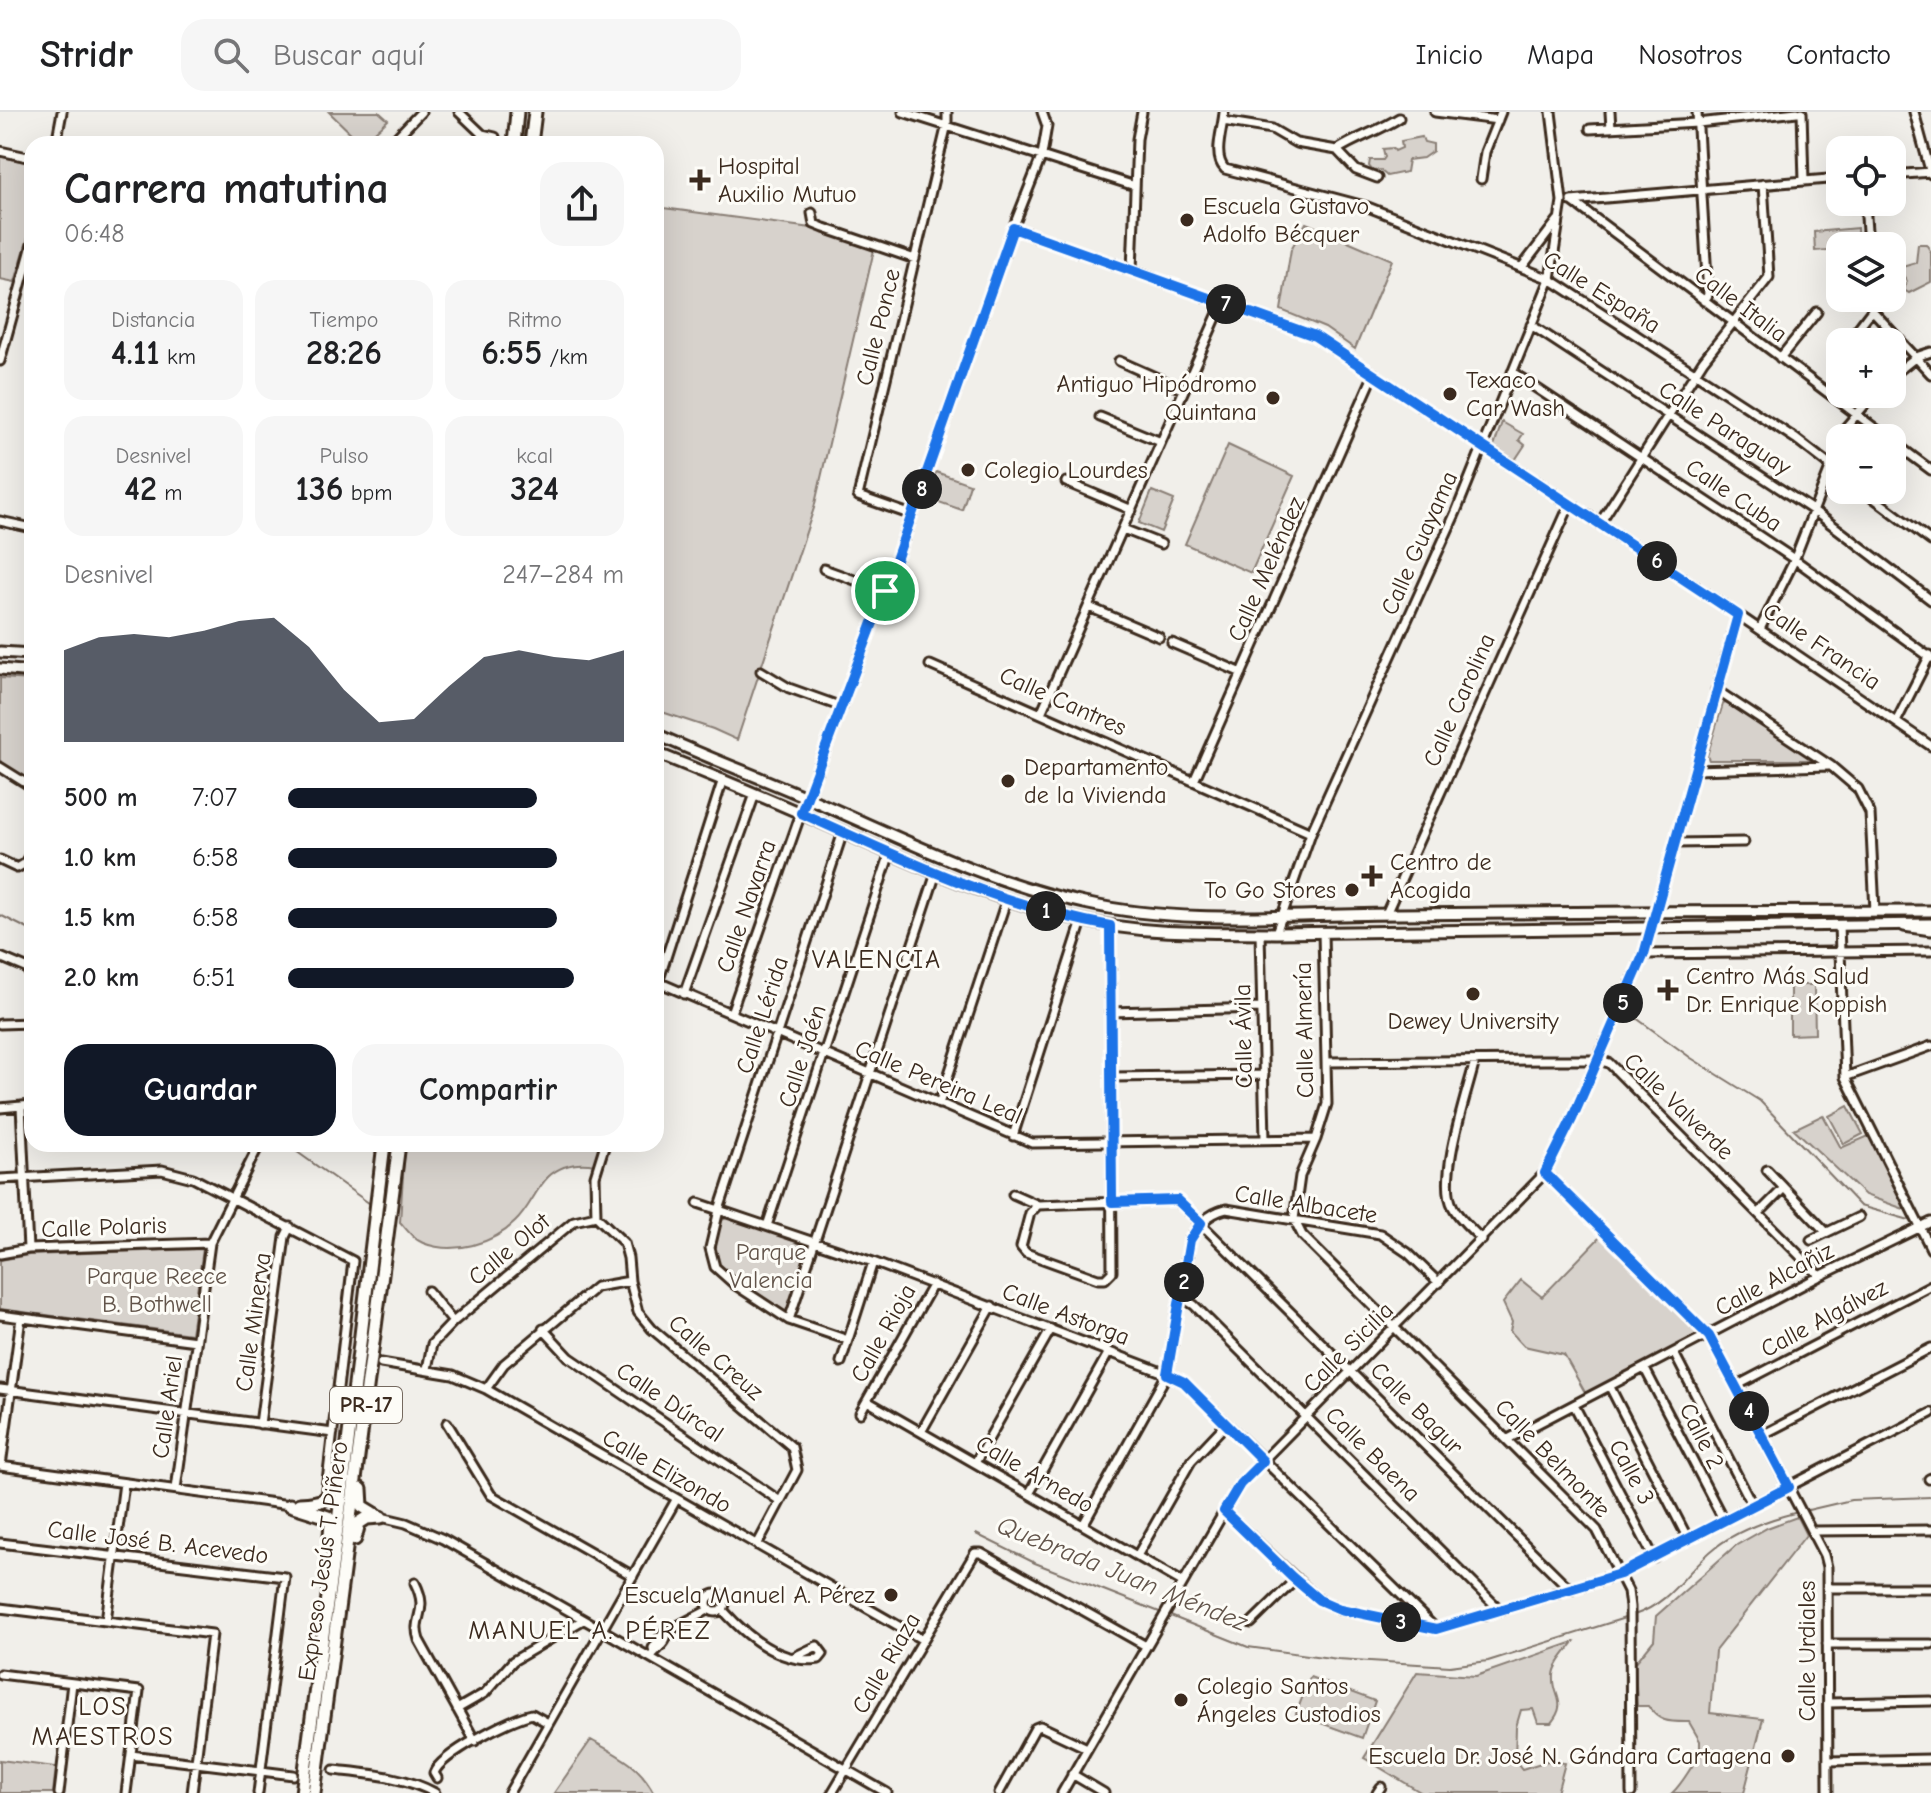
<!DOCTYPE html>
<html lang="es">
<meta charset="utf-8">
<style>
:root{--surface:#fff;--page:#f6f6f6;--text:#202124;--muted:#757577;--line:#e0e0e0;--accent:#111827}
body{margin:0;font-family:"Comic Neue",sans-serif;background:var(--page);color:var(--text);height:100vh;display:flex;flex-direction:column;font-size:30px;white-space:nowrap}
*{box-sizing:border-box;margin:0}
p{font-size:26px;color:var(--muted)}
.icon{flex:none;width:44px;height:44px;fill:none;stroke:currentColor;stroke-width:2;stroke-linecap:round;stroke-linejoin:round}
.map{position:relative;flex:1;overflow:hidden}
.panel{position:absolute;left:24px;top:24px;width:640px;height:1016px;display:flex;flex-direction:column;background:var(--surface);border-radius:24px;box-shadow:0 8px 32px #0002}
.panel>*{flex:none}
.fabs{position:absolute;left:1826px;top:24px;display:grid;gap:16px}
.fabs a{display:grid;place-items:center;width:80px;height:80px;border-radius:16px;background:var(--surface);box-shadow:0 8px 32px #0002;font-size:40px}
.pin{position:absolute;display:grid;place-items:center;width:68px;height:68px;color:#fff;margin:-34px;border:4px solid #fff;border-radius:50%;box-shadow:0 2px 8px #0007}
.km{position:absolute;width:40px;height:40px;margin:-20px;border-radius:50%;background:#222;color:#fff;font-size:22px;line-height:40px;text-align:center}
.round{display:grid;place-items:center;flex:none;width:84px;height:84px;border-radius:24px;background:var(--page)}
.head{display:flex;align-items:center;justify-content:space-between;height:136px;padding:0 40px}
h1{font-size:44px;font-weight:800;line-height:60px}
.metrics{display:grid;grid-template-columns:repeat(3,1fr);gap:12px;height:136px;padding:8px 40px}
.metrics div{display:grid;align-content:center;border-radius:20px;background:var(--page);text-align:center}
.metrics b{font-size:34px;font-weight:800}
.metrics small{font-size:22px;font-weight:400}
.metrics p{font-size:22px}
.chart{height:224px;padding:16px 40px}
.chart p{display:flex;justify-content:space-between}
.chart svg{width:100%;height:144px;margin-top:8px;fill:var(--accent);opacity:.7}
.cta{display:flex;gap:16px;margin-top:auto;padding:16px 40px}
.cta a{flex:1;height:92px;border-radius:24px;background:var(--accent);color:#fff;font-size:32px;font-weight:800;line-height:92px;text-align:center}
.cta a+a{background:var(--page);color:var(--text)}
ul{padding:0 40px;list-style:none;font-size:26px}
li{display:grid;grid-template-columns:128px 96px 1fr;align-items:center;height:60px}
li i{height:20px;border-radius:10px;background:var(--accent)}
header{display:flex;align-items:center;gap:48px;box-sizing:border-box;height:112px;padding:0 40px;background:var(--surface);border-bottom:2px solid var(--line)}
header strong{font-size:38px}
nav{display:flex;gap:44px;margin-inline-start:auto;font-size:28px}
.search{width:560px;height:72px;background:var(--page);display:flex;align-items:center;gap:20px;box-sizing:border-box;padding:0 28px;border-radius:24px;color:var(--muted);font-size:30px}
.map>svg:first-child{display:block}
</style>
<header>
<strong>Stridr</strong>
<div class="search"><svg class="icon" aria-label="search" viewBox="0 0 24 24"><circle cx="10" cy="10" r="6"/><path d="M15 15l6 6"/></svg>Buscar aquí</div>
<nav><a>Inicio</a><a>Mapa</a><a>Nosotros</a><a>Contacto</a></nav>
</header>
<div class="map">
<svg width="1931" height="1681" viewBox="0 0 1931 1681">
<rect width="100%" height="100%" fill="#f1efea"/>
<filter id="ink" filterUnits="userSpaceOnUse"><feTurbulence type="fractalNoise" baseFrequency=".0125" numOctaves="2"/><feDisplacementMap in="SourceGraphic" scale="16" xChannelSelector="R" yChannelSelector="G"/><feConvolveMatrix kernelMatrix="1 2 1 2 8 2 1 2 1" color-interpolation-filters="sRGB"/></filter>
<g filter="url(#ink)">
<path fill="#d7d2cc" stroke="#897e75" stroke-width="2" d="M329,0H379L388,8L362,32Z
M1422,25L1424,30L1433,32V39L1423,46L1408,48L1406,60L1387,64L1380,58L1373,59L1369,54L1370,48H1383L1385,45L1383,37L1393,36L1395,39L1402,36L1401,29Z
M0,44L32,52V112L15,170L0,167Z
M656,95L811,116L874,138L814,396L737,628L713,617L656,598Z
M1306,111L1392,148L1355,237L1325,216L1281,198L1291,137Z
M1857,116L1858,134H1840V137L1815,139L1814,120Z
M1918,132H1926L1931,140V170L1909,181L1904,178L1907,169L1900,159L1902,155L1916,151Z
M1502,310L1523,322L1519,328L1525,333L1515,348L1494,334Z
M1228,333L1294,364L1251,461L1185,432Z
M936,360L970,372L962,398L927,386Z
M1152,379L1174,388L1161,420L1139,411Z
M0,566L32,568V669L0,650Z
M1726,591L1811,646L1810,648H1709L1707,644L1723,592Z
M1790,873H1814L1815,922L1790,923Z
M1848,994L1863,1022L1844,1032L1829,1004Z
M1823,1003L1841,1036L1871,1023L1907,1094L1904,1097L1865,1083L1794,1017Z
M405,1032H602L595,1053C578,1050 561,1053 548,1065C535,1078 529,1097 515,1110C493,1132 453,1143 423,1131C413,1127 407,1118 400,1110Z
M728,1105L810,1133L790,1199L784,1200C759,1185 713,1167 715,1132C715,1124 719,1116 722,1108Z
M1601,1124H1607L1701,1219L1700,1225L1587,1284L1564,1243L1524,1234L1510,1219L1512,1210L1503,1191L1521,1168L1542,1185Z
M203,1137L191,1222L0,1197V1148L29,1143Z
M1797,1405L1806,1423L1715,1539L1710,1601L1763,1607L1744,1681H1672C1684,1670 1689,1656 1700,1644V1629L1689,1610C1670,1610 1659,1611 1648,1594H1637L1635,1551L1654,1528L1656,1504L1735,1434L1767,1416Z
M1574,1530C1567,1540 1555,1552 1554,1563C1552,1585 1569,1589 1551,1611H1538L1533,1597L1521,1598L1516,1615L1515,1648L1522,1657L1547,1649L1565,1651L1557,1681H1422L1364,1646L1417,1560L1476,1564Z
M1310,1565L1375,1589L1362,1626L1296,1602Z
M591,1628C618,1643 640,1653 654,1681H554Z
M0,1648L56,1655L53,1681H0Z"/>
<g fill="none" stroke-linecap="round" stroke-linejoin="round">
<path stroke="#80746b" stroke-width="2" d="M0,803L32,819
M1632,903L1691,946L1760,989L1860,1094L1913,1109
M286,1032L373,1094
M1804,1399L1851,1388L1931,1385
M976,1422L1035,1451L1162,1501
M1168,1503L1248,1535L1338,1547L1450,1554L1488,1549L1628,1505
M1634,1503C1673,1490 1686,1458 1716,1435C1739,1417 1770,1407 1798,1400"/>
<g stroke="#3b2a1e" stroke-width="13">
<path id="minor" d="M459,0L482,22L495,25
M903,0L1135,74
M1224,0C1223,17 1212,44 1225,57L1368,95L1550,167L1796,327L1840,361
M1435,0L1498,8
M1610,0L1611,16
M1697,0L1708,183L1704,189
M1802,0L1804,69
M1914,0L1931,62
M1223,9L1272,17L1296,31L1337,38L1356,58L1377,66
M1590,17L1698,11L1797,0
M56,32L62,0
M390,32L421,0
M1337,38C1357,25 1379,19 1399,6
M0,39L32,46
M1892,63L1931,60
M1481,67L1485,40L1501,0
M1571,89L1840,66
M1572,89L1888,326
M1865,90L1868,134
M812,101L814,112L824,116L915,147
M1013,116L1315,224L1731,498L1931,634
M1522,155L1558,108
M1132,158L1137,27L1142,0
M1871,186L1872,198L1931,262
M1531,213L1814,399L1931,488
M1850,227L1872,198
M1780,246L1817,200
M0,249L32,133
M1119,249L1184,278
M1512,260L1794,447L1931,546
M1892,264L1916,245L1931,240
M1100,305L1161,330
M1841,321L1874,282
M1892,329L1931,358
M1066,370L1132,398
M1863,378L1931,429
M912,403L858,384L947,12V0
M0,409L32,416
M1600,411L1703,249L1769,165L1763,72
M1123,417L1161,432
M824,457L885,479
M1089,495L1159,525
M1760,517L1793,451L1831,354
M1172,531L1242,561
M930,553L1311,721
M761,559L789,576L842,595
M1716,578L1831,654L1858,677L1870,701L1875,799
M1041,601L1223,190
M1897,608L1930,543
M0,655L32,675
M1695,658L1829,654
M1194,669L1374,262
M843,720L719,1098L710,1136L715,1155L734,1172L789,1208L848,1228
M1675,731L1744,730
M0,748L17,756L24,752L32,740
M1386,802L1570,392
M1839,814L1845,965L1931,1137
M1904,815L1931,819
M1323,820L1327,992L1316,1027L1300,1064L1294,1107L1302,1123L1597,1418L1628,1479L1630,1495L1631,1681
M1260,821L1265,1027
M1276,821L1311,721L1456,400L1550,167L1562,89L1551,0
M1644,842L1931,839
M0,845L26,856L32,865
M658,870L1032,1031L1316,1027
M656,877L723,667
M684,882L755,682
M1110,900L1262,896
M731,901L801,701L885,479L1013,116L1042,43L1047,14L1042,0
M0,912L32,911
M1475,949C1467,982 1437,1067 1453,1095C1459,1107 1473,1118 1482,1128
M1326,950L1545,948H1598L1609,951L1820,1164
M1112,965L1264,963
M1845,965L1931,934
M939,992L1006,789
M21,994L28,1137
M0,996L32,993
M1013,1024L1082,809
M605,1032L595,1064L596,1104L624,1131L628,1146L630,1169L638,1200L652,1217L792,1335L797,1358L757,1433
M1767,1058L1826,1120
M1545,1061L1709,1224L1824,1443L1827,1455L1828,1681
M0,1067L162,1058L193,1066L353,1149L325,1386
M1013,1082L1038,1093L1177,1088L1570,1477
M698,1091L873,1150L1167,1262L1184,1270L1436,1517
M1038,1093L1030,1101L1021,1135L1026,1141L1098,1167H1105L1112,1160L1110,814
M1759,1101L1783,1077
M767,1114L890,741
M1811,1128L1859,1105
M0,1142L28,1137L210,1131
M428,1179L453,1210
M1181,1185L1194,1193L1499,1497
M0,1203L196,1229
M789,1208L936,761
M543,1217L569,1245L780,1389
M1674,1241L1753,1394
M841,1250L873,1150
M381,1251L453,1263L486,1277L923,1528
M427,1257L432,1232L453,1210L574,1109L596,1104
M1645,1257L1724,1409
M1736,1274L1931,1173
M1610,1275L1688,1427
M0,1277L333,1321
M486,1277L504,1252L596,1175L630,1169
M867,1289L1182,1470
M1574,1293L1654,1446
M860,1301L933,1172
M447,1311L491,1383L633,1464
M260,1312L285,1125L290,1115
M921,1320L992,1194
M1762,1323L1931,1236
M1508,1327L1820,1164L1931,1110
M975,1351L1051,1217
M0,1354L290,1393
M1,1354L21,1206
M1929,1367L1931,1366
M176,1377L210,1131L257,1037
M1029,1382L1109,1240
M1224,1399L1319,1488L1340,1497L1436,1517L1620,1462L1931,1301
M381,1405L406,1411L443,1427L887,1681
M1083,1413L1167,1262L1190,1128C1200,1112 1207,1102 1226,1097L1380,1122L1408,1141L1439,1171
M1812,1419L1931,1418
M0,1431L285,1465L258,1681
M1137,1444L1191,1349L1226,1312
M415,1471C430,1501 411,1504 419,1528L475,1629
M1827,1476H1931
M707 1491a9 9 0 1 1 18 0a9 9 0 1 1-18 0Z
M0,1496L212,1522L192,1681
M722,1497C746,1524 781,1553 819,1547L823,1542L817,1534L794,1545
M106,1509L124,1371
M1251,1511L1295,1468
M1827,1532H1931
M654,1540L653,1536L662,1522L710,1497
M652,1543C658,1536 667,1531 667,1520
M0,1562L139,1579L126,1681
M1828,1591L1931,1589
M457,1597L485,1581L513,1549L583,1508
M131,1643L293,1663
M1828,1649L1931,1647
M334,1658C369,1662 404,1664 435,1681
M1072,1662L1104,1681
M437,1666L434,1661C441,1642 510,1607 532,1602L548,1611
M59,1681L72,1571
M509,1681L676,1388
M832,1681L975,1441H981L1146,1534
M999,1681L1035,1616L1040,1614L1087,1636
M1062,1681L1240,1372L1545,1061L1572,1007L1644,842L1738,503
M1377,1681L1381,1675"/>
</g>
<g stroke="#3b2a1e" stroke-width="15">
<path id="major" d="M0,540L32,542
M0,557L32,560
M656,622C706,645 757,664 808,686C899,725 986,770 1084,791C1187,814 1293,802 1398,802C1576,800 1753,799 1931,799
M656,641C716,665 776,690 836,717C916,753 995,789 1081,808C1145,823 1211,820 1276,821L1931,812"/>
</g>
<g stroke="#3b2a1e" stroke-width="17">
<path id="highway" d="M514,32L517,0
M531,32L535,0
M361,1377L362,1394L380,1405
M299,1392C328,1391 331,1386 338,1360
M290,1393L328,1405L331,1410L330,1424
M355,1427L359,1411L367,1406L381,1405
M302,1681L344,1364L384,1032
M314,1681L399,1032"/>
</g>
<use href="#minor" stroke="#fdfcf7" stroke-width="7"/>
<use href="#major" stroke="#fdfcf7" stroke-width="9"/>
<use href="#highway" stroke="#fdfcf7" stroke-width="11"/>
</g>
</g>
<g fill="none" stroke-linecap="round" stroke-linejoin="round" filter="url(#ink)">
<g stroke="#fff" stroke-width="16">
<path id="route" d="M1013,116L1315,224L1738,503L1644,842L1572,1007L1545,1061L1709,1224L1789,1375L1620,1462L1436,1517L1340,1497L1319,1488L1292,1465L1224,1399L1240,1372L1263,1349L1184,1270L1167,1262L1190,1128L1201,1111L1177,1088L1112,1090L1110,814C1000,794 903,747 801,701L885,479Z"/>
</g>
<use href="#route" stroke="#1a73e8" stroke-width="10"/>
</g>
<g fill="#3b2a1e" stroke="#fdfcf7" stroke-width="3">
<path d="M696 56h8v8h8v8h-8v8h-8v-8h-8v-8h8z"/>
<circle cx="1187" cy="108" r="8"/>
<circle cx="1450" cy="282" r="8"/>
<circle cx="1273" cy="286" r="8"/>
<circle cx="968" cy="358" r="8"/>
<circle cx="1008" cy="669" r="8"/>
<path d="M1368 752h8v8h8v8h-8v8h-8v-8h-8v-8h8z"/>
<circle cx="1352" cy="778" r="8"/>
<path d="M1664 866h8v8h8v8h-8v8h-8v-8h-8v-8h8z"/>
<circle cx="1473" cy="882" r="8"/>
<circle cx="891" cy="1483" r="8"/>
<circle cx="1181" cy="1588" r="8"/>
<circle cx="1788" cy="1644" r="8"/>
</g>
<g text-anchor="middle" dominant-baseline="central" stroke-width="6" stroke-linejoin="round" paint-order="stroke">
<rect fill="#fdfcf7" stroke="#75695f" stroke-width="2" x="330" y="1275" width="72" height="36" rx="6"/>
<g font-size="22" font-weight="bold" fill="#3b2a1e">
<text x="366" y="1293">PR-17</text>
</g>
<g font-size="24" fill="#3b2a1e" stroke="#fdfcf7" text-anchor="start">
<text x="718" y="54">Hospital<tspan x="718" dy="28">Auxilio Mutuo</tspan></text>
<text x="1203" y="94">Escuela Gustavo<tspan x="1203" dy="28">Adolfo Bécquer</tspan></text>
<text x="1466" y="268">Texaco<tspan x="1466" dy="28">Car Wash</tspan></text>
<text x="1257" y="272" text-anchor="end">Antiguo Hipódromo<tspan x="1257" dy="28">Quintana</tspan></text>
<text x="984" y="358">Colegio Lourdes</text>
<text x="1024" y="655">Departamento<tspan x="1024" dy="28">de la Vivienda</tspan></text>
<text x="1390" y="750">Centro de<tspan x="1390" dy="28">Acogida</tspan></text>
<text x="1336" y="778" text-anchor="end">To Go Stores</text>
<text x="1686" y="864">Centro Más Salud<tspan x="1686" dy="28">Dr. Enrique Koppish</tspan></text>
<text x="1473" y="909" text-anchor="middle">Dewey University</text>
<text x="875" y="1483" text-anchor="end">Escuela Manuel A. Pérez</text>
<text x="1197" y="1574">Colegio Santos<tspan x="1197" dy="28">Ángeles Custodios</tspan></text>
<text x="1772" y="1644" text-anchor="end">Escuela Dr. José N. Gándara Cartagena</text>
</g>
<g font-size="24" fill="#3b2a1e" stroke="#fdfcf7">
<text transform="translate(1602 180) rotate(32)">Calle España</text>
<text transform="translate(1741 192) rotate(37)">Calle Italia</text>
<text transform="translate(878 215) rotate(-76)">Calle Ponce</text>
<text transform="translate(1725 316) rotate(33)">Calle Paraguay</text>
<text transform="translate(1734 383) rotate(34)">Calle Cuba</text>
<text transform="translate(1419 431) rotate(-66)">Calle Guayama</text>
<text transform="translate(1266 457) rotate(-66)">Calle Meléndez</text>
<text transform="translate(1822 534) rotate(34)">Calle Francia</text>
<text transform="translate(1459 588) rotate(-66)">Calle Carolina</text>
<text transform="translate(1063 589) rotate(24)">Calle Cantres</text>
<text transform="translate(746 794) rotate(-71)">Calle Navarra</text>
<text transform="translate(762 903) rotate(-72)">Calle Lérida</text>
<text transform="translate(1304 918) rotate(-91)">Calle Almería</text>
<text transform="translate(1243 924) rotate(-91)">Calle Ávila</text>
<text transform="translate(802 944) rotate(-72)">Calle Jaén</text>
<text transform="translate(939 970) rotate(23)">Calle Pereira Leal</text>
<text transform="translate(1679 994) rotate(44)">Calle Valverde</text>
<text transform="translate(1306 1092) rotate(9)">Calle Albacete</text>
<text transform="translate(104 1115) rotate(-2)">Calle Polaris</text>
<text transform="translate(509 1137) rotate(-40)">Calle Olot</text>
<text transform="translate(1774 1167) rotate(-28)">Calle Alcañiz</text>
<text transform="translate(1066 1202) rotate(21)">Calle Astorga</text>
<text transform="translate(1824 1206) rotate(-28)">Calle Algálvez</text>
<text transform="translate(253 1210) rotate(-82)">Calle Minerva</text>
<text transform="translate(883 1221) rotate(-61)">Calle Rioja</text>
<text transform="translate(1348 1235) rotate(-45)">Calle Sicilia</text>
<text transform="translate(716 1245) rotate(41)">Calle Creuz</text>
<text transform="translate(670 1290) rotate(34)">Calle Dúrcal</text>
<text transform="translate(167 1295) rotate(-82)">Calle Ariel</text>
<text transform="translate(1417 1296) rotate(45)">Calle Bagur</text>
<text transform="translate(1702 1324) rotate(63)">Calle 2</text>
<text transform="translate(1373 1342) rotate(45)">Calle Baena</text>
<text transform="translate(1553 1346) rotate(46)">Calle Belmonte</text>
<text transform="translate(667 1359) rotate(30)">Calle Elizondo</text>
<text transform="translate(1632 1360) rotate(62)">Calle 3</text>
<text transform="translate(1035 1362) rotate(30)">Calle Arnedo</text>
<text transform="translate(158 1430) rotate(7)">Calle José B. Acevedo</text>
<text transform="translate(323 1449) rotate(-82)">Expreso Jesús T. Piñero</text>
<text transform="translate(1807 1539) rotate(-90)">Calle Urdiales</text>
<text transform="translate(886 1551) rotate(-60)">Calle Riaza</text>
</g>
<g font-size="24" fill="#62544a" stroke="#fdfcf7">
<text x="771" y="1140">Parque<tspan x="771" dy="28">Valencia</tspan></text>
<text x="157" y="1164">Parque Reece<tspan x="157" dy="28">B. Bothwell</tspan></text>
</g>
<g font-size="26" letter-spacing="2" fill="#3b2a1e" stroke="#fdfcf7">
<text x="877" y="848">VALENCIA</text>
<text x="590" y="1519">MANUEL A. PÉREZ</text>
<text x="103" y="1595">LOS<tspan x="103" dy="30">MAESTROS</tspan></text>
</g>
<g font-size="26" font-style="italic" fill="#63554b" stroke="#fdfcf7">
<text transform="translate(1122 1462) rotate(22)">Quebrada Juan Méndez</text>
</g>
</g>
</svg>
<div class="fabs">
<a><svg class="icon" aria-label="locate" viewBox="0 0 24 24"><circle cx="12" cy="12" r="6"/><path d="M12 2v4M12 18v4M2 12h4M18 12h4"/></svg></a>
<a><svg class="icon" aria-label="layers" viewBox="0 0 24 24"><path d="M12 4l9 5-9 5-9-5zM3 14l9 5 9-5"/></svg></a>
<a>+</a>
<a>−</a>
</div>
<div class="pin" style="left:885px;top:479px;background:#1e9e55"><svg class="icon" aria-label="arrive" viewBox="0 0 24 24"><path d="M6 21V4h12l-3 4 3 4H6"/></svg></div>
<b class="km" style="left:1046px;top:799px">1</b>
<b class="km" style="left:1184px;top:1170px">2</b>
<b class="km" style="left:1401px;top:1510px">3</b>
<b class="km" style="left:1749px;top:1299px">4</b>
<b class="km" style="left:1623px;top:891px">5</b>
<b class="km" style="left:1657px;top:449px">6</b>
<b class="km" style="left:1226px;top:192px">7</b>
<b class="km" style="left:922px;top:377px">8</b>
<section class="panel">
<div class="head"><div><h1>Carrera matutina</h1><p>06:48</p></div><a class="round"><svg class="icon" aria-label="share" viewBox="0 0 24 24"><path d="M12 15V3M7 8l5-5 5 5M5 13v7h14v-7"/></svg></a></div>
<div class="metrics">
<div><p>Distancia</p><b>4.11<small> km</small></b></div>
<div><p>Tiempo</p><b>28:26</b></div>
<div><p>Ritmo</p><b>6:55<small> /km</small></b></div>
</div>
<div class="metrics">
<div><p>Desnivel</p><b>42<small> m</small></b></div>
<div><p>Pulso</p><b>136<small> bpm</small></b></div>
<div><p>kcal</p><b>324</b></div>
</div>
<div class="chart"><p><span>Desnivel</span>247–284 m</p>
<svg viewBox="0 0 160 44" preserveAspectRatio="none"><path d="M0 44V16L10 12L20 11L30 12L40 10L50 7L60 6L70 15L80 28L90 38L100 37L110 27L120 18L130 16L140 18L150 19L160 16V44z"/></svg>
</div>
<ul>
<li><b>500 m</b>7:07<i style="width:74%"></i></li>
<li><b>1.0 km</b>6:58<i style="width:80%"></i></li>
<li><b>1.5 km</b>6:58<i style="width:80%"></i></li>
<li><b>2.0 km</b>6:51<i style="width:85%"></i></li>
</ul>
<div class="cta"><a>Guardar</a><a>Compartir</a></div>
</section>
</div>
